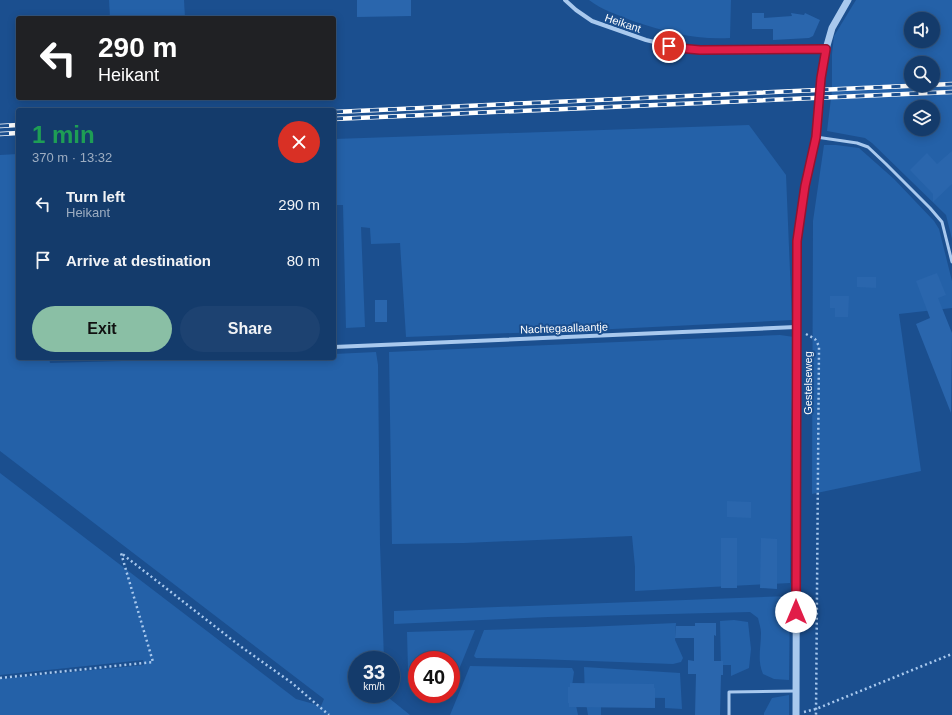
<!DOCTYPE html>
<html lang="en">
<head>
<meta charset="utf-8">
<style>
	:root { --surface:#143b6b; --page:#1d4271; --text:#f1f3f6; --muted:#9dadc1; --line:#33557e; --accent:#8abfa5 }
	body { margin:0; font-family:Helvetica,sans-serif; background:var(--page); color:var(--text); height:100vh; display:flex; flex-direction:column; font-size:15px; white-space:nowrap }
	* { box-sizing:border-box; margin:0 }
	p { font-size:13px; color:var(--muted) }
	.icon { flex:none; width:22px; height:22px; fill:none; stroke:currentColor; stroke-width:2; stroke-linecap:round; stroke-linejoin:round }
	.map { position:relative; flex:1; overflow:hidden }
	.sheet { position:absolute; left:16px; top:108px; width:320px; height:252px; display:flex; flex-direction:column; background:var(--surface); border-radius:4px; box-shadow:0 2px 10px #0003,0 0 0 1px var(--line) }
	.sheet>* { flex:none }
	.guide { position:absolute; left:16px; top:16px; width:320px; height:84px; border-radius:4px; box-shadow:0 2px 10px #0003,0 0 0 1px var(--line); background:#202124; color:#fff; overflow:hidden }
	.tools { position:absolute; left:904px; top:12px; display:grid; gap:8px }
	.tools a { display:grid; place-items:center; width:36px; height:36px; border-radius:50%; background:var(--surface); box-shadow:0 2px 10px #0003,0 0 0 1px var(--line); font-size:20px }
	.speed { position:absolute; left:348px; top:651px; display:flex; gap:8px; font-size:20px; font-weight:700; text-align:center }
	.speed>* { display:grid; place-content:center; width:52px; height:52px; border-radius:50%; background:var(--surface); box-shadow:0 2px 10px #0003,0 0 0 1px var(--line); line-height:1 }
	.speed small { font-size:10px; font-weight:400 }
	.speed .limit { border:6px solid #d22; background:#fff; color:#111 }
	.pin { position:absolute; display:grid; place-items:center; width:34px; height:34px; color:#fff; margin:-17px; border:2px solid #fff; border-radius:50%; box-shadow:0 1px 4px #0007 }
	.me { position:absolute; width:44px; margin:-22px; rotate:0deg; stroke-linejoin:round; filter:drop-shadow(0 0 3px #0008) }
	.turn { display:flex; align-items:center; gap:14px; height:84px; padding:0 16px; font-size:18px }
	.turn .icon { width:52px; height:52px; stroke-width:2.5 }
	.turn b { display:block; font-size:28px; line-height:34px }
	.round { display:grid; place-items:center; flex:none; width:42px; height:42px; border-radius:21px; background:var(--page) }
	.headline { display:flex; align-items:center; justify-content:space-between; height:68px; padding:0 16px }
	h1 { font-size:24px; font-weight:700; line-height:30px; color:#1e9e55 }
	.button { display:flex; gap:8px; margin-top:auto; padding:8px 16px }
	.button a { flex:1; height:46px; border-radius:24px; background:var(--accent); color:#111; font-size:16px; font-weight:700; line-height:46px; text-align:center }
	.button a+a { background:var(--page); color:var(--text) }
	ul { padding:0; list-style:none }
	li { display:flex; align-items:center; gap:12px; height:56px; padding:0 16px }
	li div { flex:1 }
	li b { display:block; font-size:15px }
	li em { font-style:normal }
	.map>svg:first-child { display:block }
</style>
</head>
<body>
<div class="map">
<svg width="952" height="715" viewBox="0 0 952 715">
	<rect width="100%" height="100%" fill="#1b4f8f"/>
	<g fill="#2461a8" fill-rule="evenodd">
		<path d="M109,0h75l1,18h-75z"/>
		<path d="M589,0h142l-1,38c-34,2 -65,-6 -97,-17 -15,-6 -31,-11 -44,-21z"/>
		<path d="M856,0h96v239l-6,-24 -74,-72 -7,-5 -38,-7 5,-41v-36l2,-18zM911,19h22v22h-22zM911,63h22v22h-22zM911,107h22v22h-22z"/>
		<path d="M749,125l37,50 6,145 -199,10 -187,7 -6,-94 -29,1 -1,-16 -9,-1 4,100 -19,1 -3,-123h-9v-66z"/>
		<path d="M824,145h12l23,3 35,31 40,42 5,8 13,52v27l-53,6 22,157 -109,23 1,-273z"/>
		<path d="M18,154v204h31l1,5 181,-5h103v-4l42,-2 2,13 2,179 4,116h-27v34h27l26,21h-410v-36l144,-14 -1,-5 -143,15v-202l296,226 25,7 3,-7 -324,-248v-296z"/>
		<path d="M780,335l14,2 -3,92 -1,154 -155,8v-24l-3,-31 -168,7 -72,1 -3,-192z"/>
		<path d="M790,596l-1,84 -15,-1 -11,-5c-6,-14 -2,-26 -2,-41 0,-5 -2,-10 -3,-15l-8,-6 -202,5 -154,7v-13z"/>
		<path d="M734,620l14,2 3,27 -2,19 -18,8v-11h-10l-1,-44z"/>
		<path d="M676,623l-1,17 8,18 -2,4 -8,2 -136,-5 -61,-1 -2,-2 10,-26 101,-3z"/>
		<path d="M475,630l-24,59v-29h-34v16l-9,-6 -1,-38z"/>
		<path d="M470,666l102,2 2,4 -2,14 6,29h-128z"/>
		<path d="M584,667l96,6 2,36 -17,-1v-10l-64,-1v18h-13l-3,-18z"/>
		<path d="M789,695v20h-25v-2l8,-15z"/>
	</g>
	<g fill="#2a66ad">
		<path d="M357,0h54v16l-54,1z"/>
		<path d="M752,13h12v5l28,-2 -1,-3 13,2 1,-2 15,7 -7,16 -4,2 -36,2v-11h-21z"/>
		<path d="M952,151v33l-19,18v-8l-23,-24 17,-17 10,11z"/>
		<path d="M937,273l9,22 -8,3 14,35 -1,80 -35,-89 14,-6 -14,-37z"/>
		<path d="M857,277h19v11l-19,-1z"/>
		<path d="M830,296h19l-1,21h-13v-9h-5z"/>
		<rect x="375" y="300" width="12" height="22"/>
		<path d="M727,501l24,1v16l-24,-1z"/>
		<rect x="721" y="538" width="16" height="50"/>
		<path d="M761,538l16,1v50l-17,-1z"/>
		<path d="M695,623h21v13l-2,-1v26h9v14h-2l-1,40h-25l1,-41h-8v-14l6,1v-23h-19l1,-12h19z"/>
		<path d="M570,683l84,1v4h1v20l-86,-1v-4h-1v-16h2z"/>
	</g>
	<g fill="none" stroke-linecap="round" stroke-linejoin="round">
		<g stroke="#a9c9ee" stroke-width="2.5" stroke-dasharray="2 3" stroke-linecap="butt">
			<path d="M806,334l9,5 4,7 -3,369"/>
			<path d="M0,678l153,-16 -32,-109 119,93 52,37 37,32"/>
			<path d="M804,712l12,-3 136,-55"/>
		</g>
		<g stroke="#a9c9ee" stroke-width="3">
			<path d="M816,137l41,6 11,4 18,17 44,44 12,14 10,40"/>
			<path d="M729,715v-23l67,-1"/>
		</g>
		<g stroke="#a9c9ee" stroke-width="4">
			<path d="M565,0l11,10 16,11 54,19 33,8 21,2 126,-1"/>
			<path d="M334,347l462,-20"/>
		</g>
		<path stroke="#a9c9ee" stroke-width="7" d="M796,715l1,-474 8,-55 11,-49 5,-59 5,-29 6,-21 16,-28"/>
		<defs>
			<g id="rail">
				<path d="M334,112l618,-28"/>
				<path d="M334,119l618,-27"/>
				<path d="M0,126l18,-1"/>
				<path d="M0,134l18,-1"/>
			</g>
		</defs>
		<use href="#rail" stroke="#fff" stroke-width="4.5"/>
		<use href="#rail" stroke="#1b4f8f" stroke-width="3" stroke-dasharray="9" stroke-linecap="butt"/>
	</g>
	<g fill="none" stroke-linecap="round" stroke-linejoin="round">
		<defs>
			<path id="route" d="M669,46l9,2 22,2 126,-1 -5,29 -5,59 -11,49 -8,55 -1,371"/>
		</defs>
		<use href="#route" stroke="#92132f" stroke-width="10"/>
		<use href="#route" stroke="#e11d48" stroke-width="7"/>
	</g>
	<g text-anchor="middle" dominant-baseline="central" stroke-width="4" stroke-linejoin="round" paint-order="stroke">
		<g font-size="11" fill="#fff" stroke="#1b4f8f">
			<text transform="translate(623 23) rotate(19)">Heikant</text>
			<text transform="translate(564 328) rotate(-2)">Nachtegaallaantje</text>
			<text transform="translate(808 383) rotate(-90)">Gestelseweg</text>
		</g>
	</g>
</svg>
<div class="tools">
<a><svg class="icon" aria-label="sound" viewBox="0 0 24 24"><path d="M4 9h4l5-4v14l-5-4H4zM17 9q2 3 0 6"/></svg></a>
<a><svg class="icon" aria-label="search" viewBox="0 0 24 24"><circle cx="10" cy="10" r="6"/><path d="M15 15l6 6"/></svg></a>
<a><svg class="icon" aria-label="layers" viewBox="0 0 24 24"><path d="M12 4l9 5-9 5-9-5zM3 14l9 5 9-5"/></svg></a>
</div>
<div class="speed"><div>33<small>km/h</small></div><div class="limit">40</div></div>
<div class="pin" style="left:669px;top:46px;background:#d93025"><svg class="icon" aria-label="arrive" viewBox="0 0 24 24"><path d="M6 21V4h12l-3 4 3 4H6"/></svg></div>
<svg class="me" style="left:796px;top:612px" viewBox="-20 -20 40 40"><circle r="19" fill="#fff"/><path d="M0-13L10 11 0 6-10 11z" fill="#e11d48"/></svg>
<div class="guide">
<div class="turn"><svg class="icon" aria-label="left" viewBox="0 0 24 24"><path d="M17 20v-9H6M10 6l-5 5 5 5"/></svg><div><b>290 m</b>Heikant</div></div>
</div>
<section class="sheet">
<div class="headline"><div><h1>1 min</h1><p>370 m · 13:32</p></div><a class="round" style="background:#d93025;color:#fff"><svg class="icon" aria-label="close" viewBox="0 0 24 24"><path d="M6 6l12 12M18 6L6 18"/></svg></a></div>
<ul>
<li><svg class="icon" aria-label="left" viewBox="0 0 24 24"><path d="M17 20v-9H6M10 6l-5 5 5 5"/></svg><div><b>Turn left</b><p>Heikant</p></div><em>290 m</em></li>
<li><svg class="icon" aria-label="arrive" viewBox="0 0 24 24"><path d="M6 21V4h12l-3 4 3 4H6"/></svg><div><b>Arrive at destination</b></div><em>80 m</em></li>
</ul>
<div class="button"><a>Exit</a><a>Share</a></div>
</section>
</div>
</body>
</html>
